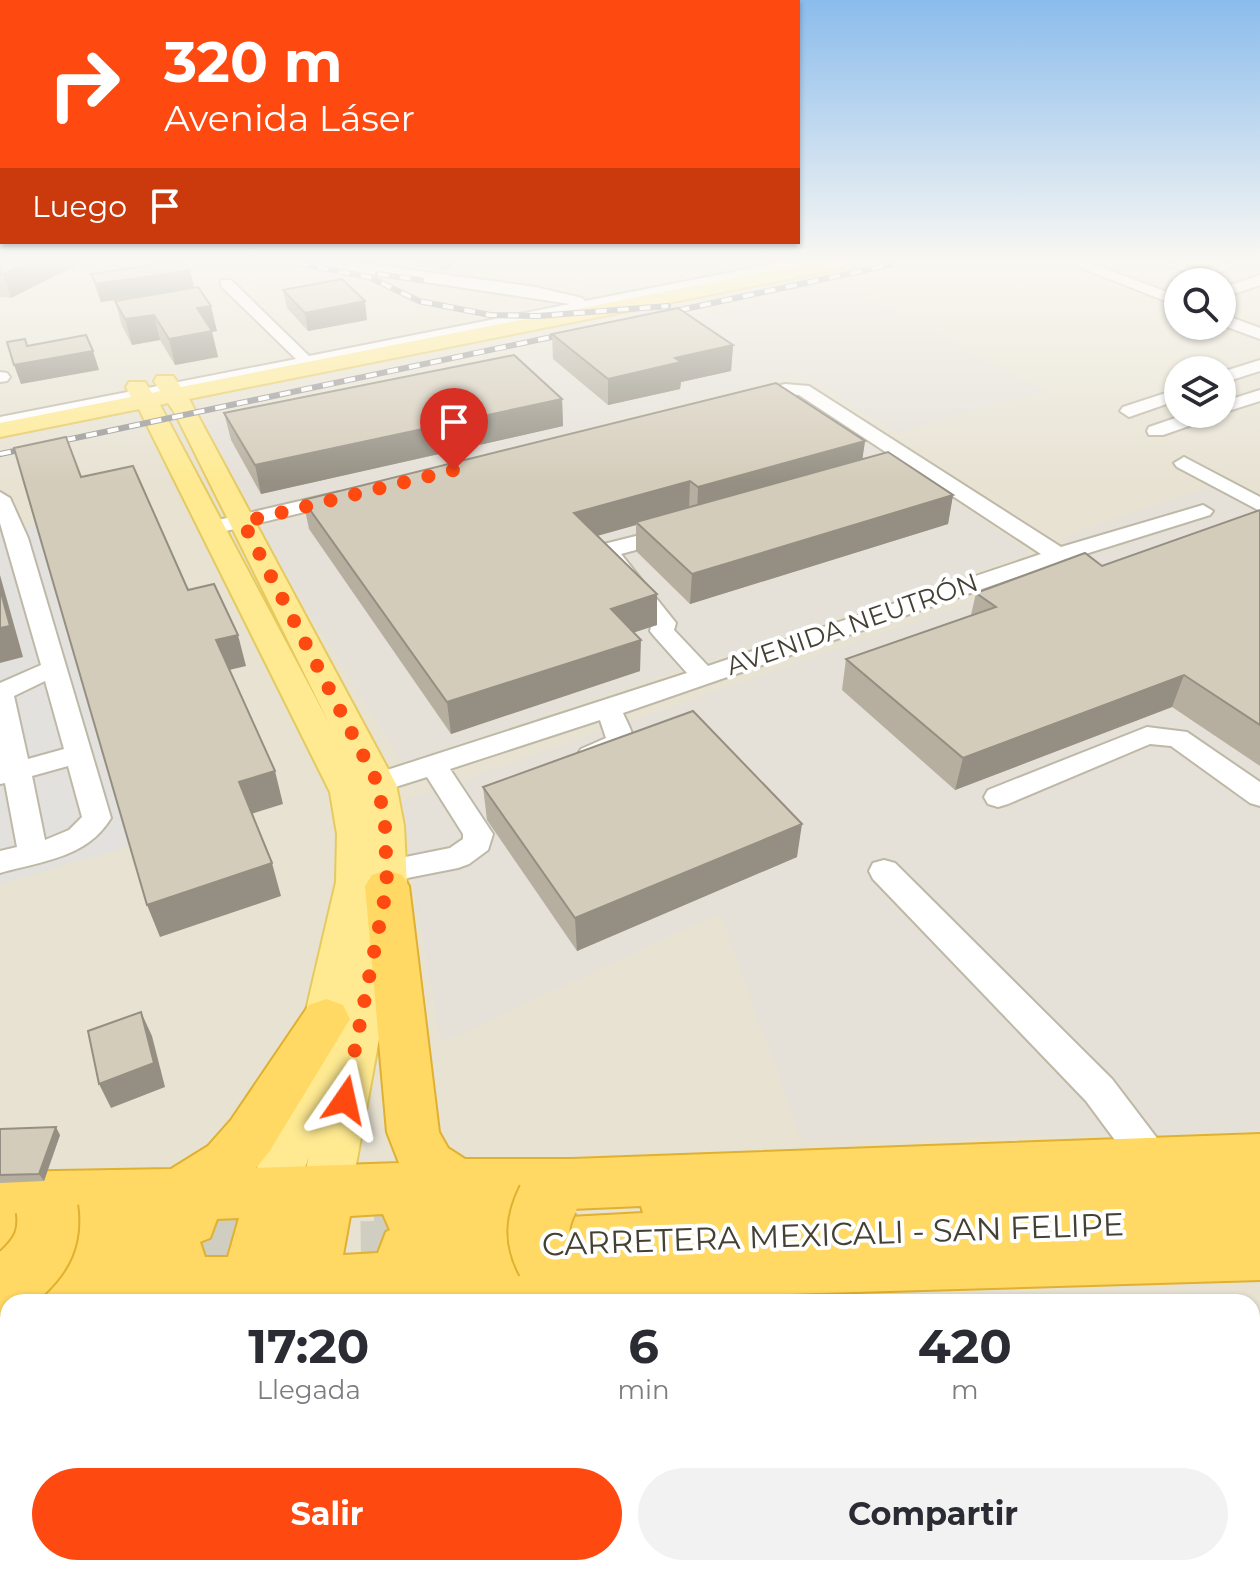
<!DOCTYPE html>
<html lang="es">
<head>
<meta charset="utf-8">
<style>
	:root { --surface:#fff; --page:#f2f2f3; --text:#2b2b33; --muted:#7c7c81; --accent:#fe4910 }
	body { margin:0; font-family:Montserrat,sans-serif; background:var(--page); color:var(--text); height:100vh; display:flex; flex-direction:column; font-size:30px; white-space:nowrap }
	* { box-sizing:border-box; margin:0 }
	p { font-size:26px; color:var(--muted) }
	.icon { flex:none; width:44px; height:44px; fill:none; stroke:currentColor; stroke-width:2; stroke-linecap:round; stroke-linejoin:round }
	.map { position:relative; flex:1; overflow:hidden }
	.details { position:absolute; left:0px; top:1294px; width:1260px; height:282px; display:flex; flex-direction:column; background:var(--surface); border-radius:24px 24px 0 0; box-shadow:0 2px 6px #0004 }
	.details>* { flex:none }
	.hud { position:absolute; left:0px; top:0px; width:800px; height:244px; box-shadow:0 2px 6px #0004; background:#fe4910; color:#fff; overflow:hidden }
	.fabs { position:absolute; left:1164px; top:268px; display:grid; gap:16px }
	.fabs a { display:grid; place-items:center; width:72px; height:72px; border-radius:50%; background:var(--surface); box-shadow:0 2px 6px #0004; font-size:40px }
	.pin { position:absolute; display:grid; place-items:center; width:68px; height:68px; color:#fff; margin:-82px -34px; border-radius:50% 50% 50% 0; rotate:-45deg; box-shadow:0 0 8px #0007 }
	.pin .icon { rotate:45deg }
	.me { position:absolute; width:88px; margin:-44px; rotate:11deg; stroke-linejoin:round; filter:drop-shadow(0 0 6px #0008) }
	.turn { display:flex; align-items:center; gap:28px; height:168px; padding:0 32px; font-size:36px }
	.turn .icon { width:104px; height:104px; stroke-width:2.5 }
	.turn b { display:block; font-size:56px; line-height:68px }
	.then { display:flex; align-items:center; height:76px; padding:0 32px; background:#0003; gap:16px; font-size:30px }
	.eta { display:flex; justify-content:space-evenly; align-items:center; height:136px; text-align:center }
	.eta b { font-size:48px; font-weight:700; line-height:56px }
	.action { display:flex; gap:16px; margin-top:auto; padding:16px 32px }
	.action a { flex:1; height:92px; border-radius:48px; background:var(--accent); color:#fff; font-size:32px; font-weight:700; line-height:92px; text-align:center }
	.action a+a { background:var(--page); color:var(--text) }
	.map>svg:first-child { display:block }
</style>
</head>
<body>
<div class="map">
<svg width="1260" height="1575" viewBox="0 0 1260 1575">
	<rect width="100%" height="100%" fill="#f3f0e4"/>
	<path fill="#e7e2d2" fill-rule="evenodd" d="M0,263h1260v1312h-1260zM1178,282h44v44h-44zM1178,370h44v44h-44zM8,1302h1244v266h-1244z"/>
	<g fill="#e5e1d9">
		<path d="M385,263h210l-26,28 -190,-24z"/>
		<path d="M844,284l202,107 -150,42 -94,-60 -554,139 -47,-87z"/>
		<path d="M795,395l237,158 -630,210 -144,-235z"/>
		<path d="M1212,486l48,26v619l-458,10 -82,-228 -279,130 -42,-241 693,-242 -33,-22z"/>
	</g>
	<path fill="#e3e1dd" d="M38,524l95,321 -133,39v-221l23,-7 -23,-81v-42z"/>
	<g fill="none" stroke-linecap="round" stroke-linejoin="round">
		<g stroke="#d0cdc1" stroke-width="61" stroke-dasharray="61 31" stroke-linecap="butt">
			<path d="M190,1220l221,-6"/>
			<path d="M177,1255l229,-4"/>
		</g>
		<defs>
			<g id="minor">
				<path d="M320,263h39l176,24 47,11 3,3 193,-38h29l-7,4 -800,162v-12l296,-58 -75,-73v-6h10l78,76 261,-52 -243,-37z"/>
				<path d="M1069,263h21l88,33v10z"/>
				<path d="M1160,263c13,0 39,7 47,5 13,-2 21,-5 34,-5l-35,15z"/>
				<path d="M1260,275v10l-38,13v-10z"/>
				<path d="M1222,314l38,14v11l-38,-14z"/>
				<path d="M1260,360v11l-38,12v-11z"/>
				<path d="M0,372l7,1 3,4 -3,4 -7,1z"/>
				<path d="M785,384l24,2 252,161 142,-42 10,6 -3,4 -144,45 -443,153c3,8 12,21 9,30 -4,14 -38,22 -51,18l-4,-6 4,-6 25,-11 -6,-18 -150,49 43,65 -5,16 -19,14 -11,4 -71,14 -11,-3 -4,-8 4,-8 74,-15 13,-9v-5l-36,-57 -70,22 -10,-2 -4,-7 4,-7 340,-110 -33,-37 -4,-5 2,-8 -53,-69 5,-10 60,-15 8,1 3,5 -3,5 -51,14 51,64 4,5 -2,7 34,36 333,-112 -242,-159 -14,-1 -36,9 -9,-5 3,-4z"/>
				<path d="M1178,389v11l-49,17 -9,-6 3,-4z"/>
				<path d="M1260,390v11l-38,12v-11z"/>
				<path d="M1187,414h27l-2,4 -49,17h-14l-2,-4 2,-4z"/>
				<path d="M1184,457l76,40v14l-83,-44 -3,-4z"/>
				<path d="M0,492l10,6 18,40 83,280c-24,40 -69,43 -111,55v-22l17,-4 -12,-64 -5,1v-101l41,-18 -41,-142zM45,681l19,68 -36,10 -14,-63zM68,766l14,51 -13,13 -24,10 -13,-64z"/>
				<path d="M339,492l7,2 3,4 -3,4 -133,32 -11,-6 3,-5z"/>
				<path d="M1147,727l40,5 73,50v24l-10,-3 -79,-57 -21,-2 -142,60 -10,3 -10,-3 -4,-7 4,-7z"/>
				<path d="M884,860l11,3 217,216 54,71 6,12 -6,12 -13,5 -13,-5 -54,-73 -213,-222 -4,-8 4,-8z"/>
				<path d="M353,1568h48l3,7h-48z"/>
			</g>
			<path id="major" d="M809,263h38l-9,6 -649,130 207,385 8,42 3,60 -56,306 -8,16 -17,7 -17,-7 -8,-16 8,-36 -18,53 -17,7 -17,-7 -8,-16 55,-174 32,-137 1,-48 -7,-42 -191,-383 -139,28v-14l131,-26 -5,-10 3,-5h16l7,11 8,-2 -6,-10 3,-5h16l8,11zM168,403l8,12 154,310 -170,-320z"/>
			<g id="highway">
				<path d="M387,870l15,5 7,11 30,246 9,16 17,11h107l688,-25v146l-746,22h-506v13h-8v-143l171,-3 37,-23 23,-26 78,-115 17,-6 17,6 7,14 -81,133 -13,16 143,-5 -12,-31 -22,-246 7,-11zM641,1206l2,7 -74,4 2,-8zM383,1214l7,16 -4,2 -8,21 -35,2 7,-39zM239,1218l-11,39h-23l-5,-15 10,-4 7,-19z"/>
				<path d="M140,1568h68l-2,7h-68z"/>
				<path d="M219,1568h68l-2,7h-68z"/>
			</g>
		</defs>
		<use href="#minor" stroke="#beb8a7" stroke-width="4"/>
		<use href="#major" stroke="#e6ca5f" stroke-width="4"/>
		<use href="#highway" stroke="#e0b031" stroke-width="4"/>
		<use href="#minor" fill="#fff" fill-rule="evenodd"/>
		<use href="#major" fill="#ffea91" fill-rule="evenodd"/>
		<use href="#highway" fill="#ffd963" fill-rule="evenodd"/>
		<defs>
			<g id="rail">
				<path d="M296,263l73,14 50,24 71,14 48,1 130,-10"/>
				<path d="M378,274l43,6"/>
				<path d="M657,315l241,-52"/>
				<path d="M0,454l575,-122"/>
			</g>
		</defs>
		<use href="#rail" stroke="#959595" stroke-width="6"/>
		<use href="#rail" stroke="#fff" stroke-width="4" stroke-dasharray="11" stroke-linecap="butt"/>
		<defs>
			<g id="highway-bridge">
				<path d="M547,1261c-12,-22 -10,-40 1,-62"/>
				<path d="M21,1274c21,-19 30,-37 26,-65"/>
			</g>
		</defs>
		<use href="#highway-bridge" stroke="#e0b031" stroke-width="65" stroke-linecap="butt"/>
		<use href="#highway-bridge" stroke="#ffd963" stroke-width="61"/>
	</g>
	<g fill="#b6afa0">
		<path d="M0,263l11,35 -11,-1z"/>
		<path d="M414,263h42l-9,7 -33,-4z"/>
		<path d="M190,270l4,18 -93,14 -4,-10 -6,-18z"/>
		<path d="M283,290l84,30 -59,11 -21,-23z"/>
		<path d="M115,301l102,30 -5,1 6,25 -43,8 -15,-25 -28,5 -10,-19z"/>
		<path d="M552,334l181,11 -2,26 -50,11 -1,7 -72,16 -55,-46z"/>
		<path d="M562,399l1,27 -302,68 -30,-54 -7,-27z"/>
		<path d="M865,441l-3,18 91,36 -5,29 -258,80 -54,-53v-26l-39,11 60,58v31l-23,7 6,39 -189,63 -142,-205 -6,-29z"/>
		<path d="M1260,510v256l-88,-59 -217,83 -113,-100 4,-31 125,-44 5,-22 126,-27z"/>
		<path d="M483,787l314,70 -220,94 -90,-131z"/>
		<path d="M0,1129l60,6 -16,46 -44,2z"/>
	</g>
	<g fill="#948f82">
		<path d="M27,263h54l-70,35 -8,-24z"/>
		<path d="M446,263h10l-9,7z"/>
		<path d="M190,270l4,18 -93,14 -5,-18z"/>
		<path d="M365,301l2,19 -59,11 -3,-18z"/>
		<path d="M211,306l6,25 -5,1 6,25 -43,8 -6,-26 28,-31z"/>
		<path d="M154,315l6,25 -28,5 -7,-26z"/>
		<path d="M733,345l-2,26 -50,11 -1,7 -72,16v-26l67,-21z"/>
		<path d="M93,351l6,19 -78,14 -7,-19z"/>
		<path d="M562,399l1,27 -302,68 -6,-29z"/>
		<path d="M865,441l-4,28 -164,47 1,-29z"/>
		<path d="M690,481l-1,29 -53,12v3l-61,17 -1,-29z"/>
		<path d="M953,495l-5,29 -258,80 2,-30z"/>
		<path d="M0,575l23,82 -23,6z"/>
		<path d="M657,594v31l-46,15v-31z"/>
		<path d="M238,635l8,31 -21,5 -9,-31z"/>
		<path d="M641,640l-1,31 -189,63 -4,-32z"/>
		<path d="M1184,675l-12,32 -217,83 8,-32z"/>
		<path d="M275,771l8,33 -35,11 -9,-33z"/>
		<path d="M802,824l-5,33 -220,94 -2,-33z"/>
		<path d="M272,863l9,33 -121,41 -13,-32z"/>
		<path d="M141,1012l11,24 13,51 -54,21 -12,-24z"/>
		<path d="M56,1127l4,8 -16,46 -5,-7z"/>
		<path d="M8,1404v39l-8,9v-40z"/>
	</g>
	<g fill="#d4ccba" stroke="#948f82" stroke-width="2">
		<path d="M0,263h27l-24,11h-3z"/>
		<path d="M163,263h22l5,7 -94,14 -5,-10z"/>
		<path d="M342,279l23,22 -60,12 -22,-23z"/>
		<path d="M198,287l13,19 -14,2 15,23 -43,8 -15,-24 -29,4 -10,-18z"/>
		<path d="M678,308l55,37 -58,13 6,4 -73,17 -56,-45z"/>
		<path d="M86,335l7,16 -79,14 -7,-23 18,-3 2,7z"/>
		<path d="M514,355l48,44 -307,66 -31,-52z"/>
		<path d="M776,383l89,58 -167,46 -8,-6 -116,32 83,81 -46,15 30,31 -194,62 -144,-202z"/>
		<path d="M66,437l15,40 52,-11 55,124 26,-6 24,51 -22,5 59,131 -36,11 33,81 -125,42 -133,-457z"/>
		<path d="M888,452l65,43 -261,79 -56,-52z"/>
		<path d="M1260,510v215l-76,-50 -221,83 -117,-99 150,-52 -20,-14 109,-40 17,13z"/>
		<path d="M0,589l10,37 -10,2z"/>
		<path d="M693,711l109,113 -227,94 -92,-131z"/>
		<path d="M141,1012l13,51 -55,21 -11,-53z"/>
		<path d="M56,1127l-17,47 -39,1v-46z"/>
		<path d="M0,1346l8,6v52l-8,8z"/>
	</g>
	<linearGradient id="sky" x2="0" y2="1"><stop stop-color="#8bbcec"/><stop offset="0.54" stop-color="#faf8f3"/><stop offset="1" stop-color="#faf8f3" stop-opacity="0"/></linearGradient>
	<rect width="1260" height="484" fill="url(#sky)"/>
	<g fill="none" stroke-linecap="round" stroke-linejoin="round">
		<path stroke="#fe4910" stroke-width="14" stroke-dasharray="0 25.2" d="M345,1100l42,-214 -2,-60 -7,-42 -135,-262 211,-52"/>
	</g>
	<g text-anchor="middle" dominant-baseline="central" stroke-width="8" stroke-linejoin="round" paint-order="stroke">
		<g font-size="26" fill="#454034" stroke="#fff">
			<text transform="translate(852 624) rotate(-19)">AVENIDA NEUTRÓN</text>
		</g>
		<g font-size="32" fill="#454034" stroke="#fff">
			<text transform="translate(833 1234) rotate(-2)">CARRETERA MEXICALI - SAN FELIPE</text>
		</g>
	</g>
</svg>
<div class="fabs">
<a><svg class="icon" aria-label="search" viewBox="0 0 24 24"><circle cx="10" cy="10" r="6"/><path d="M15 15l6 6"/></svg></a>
<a><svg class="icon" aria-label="layers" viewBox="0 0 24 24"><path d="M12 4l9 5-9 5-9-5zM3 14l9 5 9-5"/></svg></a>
</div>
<div class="pin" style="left:454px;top:470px;background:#d93025"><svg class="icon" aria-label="arrive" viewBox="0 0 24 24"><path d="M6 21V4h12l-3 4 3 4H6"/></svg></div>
<svg class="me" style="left:345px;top:1100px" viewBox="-20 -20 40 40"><path d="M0-17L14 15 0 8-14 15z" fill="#fe4910" stroke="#fff" stroke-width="4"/></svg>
<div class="hud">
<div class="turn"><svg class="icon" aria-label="right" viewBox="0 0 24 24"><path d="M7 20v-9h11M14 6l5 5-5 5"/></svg><div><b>320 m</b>Avenida Láser</div></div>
<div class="then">Luego<svg class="icon" aria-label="arrive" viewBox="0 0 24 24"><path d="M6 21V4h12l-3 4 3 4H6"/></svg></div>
</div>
<section class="details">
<div class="eta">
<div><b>17:20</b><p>Llegada</p></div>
<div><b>6</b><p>min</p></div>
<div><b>420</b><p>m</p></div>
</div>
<div class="action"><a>Salir</a><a>Compartir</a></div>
</section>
</div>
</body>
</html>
